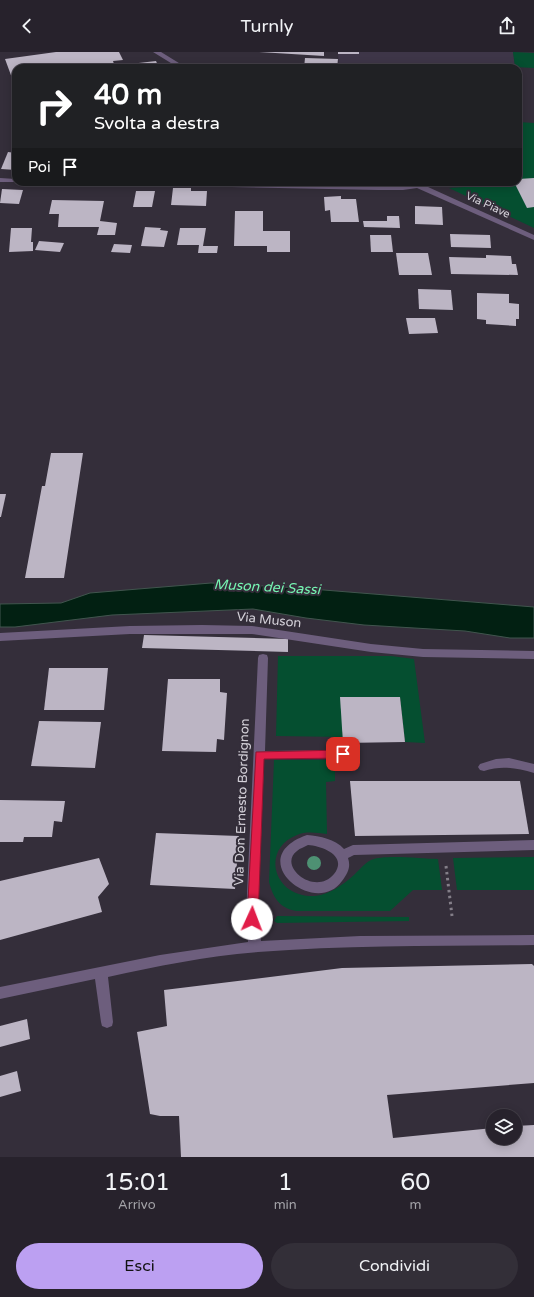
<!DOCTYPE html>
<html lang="it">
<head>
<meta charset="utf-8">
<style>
	:root { --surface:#27222c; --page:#332f38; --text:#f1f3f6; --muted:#a4a4a9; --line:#433f48; --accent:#bca0f2 }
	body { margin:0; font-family:"Varela Round",sans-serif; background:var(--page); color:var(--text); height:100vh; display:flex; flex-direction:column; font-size:15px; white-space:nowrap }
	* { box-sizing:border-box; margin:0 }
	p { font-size:13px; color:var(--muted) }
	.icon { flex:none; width:22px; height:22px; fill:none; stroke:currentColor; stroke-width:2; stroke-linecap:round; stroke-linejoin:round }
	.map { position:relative; height:1105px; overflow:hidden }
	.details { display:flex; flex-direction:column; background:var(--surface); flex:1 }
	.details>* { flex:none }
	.banner { position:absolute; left:12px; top:12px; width:510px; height:122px; border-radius:12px; box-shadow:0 2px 10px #0003,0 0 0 1px var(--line); background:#202124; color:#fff; overflow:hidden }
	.tools { position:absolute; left:486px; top:1057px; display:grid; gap:8px }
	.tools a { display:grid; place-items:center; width:36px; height:36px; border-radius:50%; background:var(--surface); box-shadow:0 2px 10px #0003,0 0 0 1px var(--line); font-size:20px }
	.pin { position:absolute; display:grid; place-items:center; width:34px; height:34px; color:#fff; margin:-17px; border-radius:8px; box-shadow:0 2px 6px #0006 }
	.me { position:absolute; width:44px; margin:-22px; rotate:2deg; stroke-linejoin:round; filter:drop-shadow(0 0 3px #0008) }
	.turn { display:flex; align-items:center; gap:14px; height:84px; padding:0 16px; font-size:18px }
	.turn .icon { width:52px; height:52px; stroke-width:2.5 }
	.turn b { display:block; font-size:28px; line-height:34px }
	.then { display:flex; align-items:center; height:38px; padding:0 16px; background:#0003; gap:8px; font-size:15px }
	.eta { display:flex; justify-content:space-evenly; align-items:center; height:68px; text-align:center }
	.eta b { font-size:24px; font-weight:600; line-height:28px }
	.cta { display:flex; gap:8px; margin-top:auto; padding:8px 16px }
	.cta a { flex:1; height:46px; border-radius:24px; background:var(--accent); color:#111; font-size:16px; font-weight:600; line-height:46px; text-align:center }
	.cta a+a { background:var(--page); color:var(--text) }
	header { display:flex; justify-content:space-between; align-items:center; height:52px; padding:0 16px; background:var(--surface); font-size:18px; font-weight:600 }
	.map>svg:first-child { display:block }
</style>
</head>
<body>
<header><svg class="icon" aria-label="back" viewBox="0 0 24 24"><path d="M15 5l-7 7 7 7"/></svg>Turnly<svg class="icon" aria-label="share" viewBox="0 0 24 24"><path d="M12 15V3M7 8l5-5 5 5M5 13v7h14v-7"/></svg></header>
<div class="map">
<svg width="534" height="1105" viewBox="0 0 534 1105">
	<rect width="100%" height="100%" fill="#342e3a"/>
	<path fill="#3e3648" d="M359,0h175h-21l2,15 -176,-1 -1,-12h21z"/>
	<g fill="#054f30">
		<path d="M513,0l21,1v15l-19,-1z"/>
		<path d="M518,70l16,1v105l-85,-40 31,-2 -1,-4h39z"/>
		<path d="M278,604h113l23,3 11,84 -20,-1 -5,-45h-59l2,40 -67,-1z"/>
		<path d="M274,708h61v21l-9,1 1,52c-10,-1 -21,-3 -30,1 -36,14 -24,60 13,61 17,1 33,-11 45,-22 5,-5 10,-11 16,-14 14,-6 51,-1 67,-1l4,31h-29l-23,21h-94c-17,-3 -23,-14 -27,-29z"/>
		<path d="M534,805v33h-77l-4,-32z"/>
		<path d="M277,864l132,1v4l-132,2 -3,-2z"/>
	</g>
	<path fill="#022012" stroke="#41554e" d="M211,531l88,5 235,19v31h-24l-45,-7 -101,-6 -58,-7 -53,-9 -141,6 -97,12h-15v-23l61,-1 29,-10z"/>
	<g fill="#bcb5c4">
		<path d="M56,0h63l4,8 -10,1 1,3 -18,3v1h-80v9l-4,1 -7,-19z"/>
		<path d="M259,0h65v4z"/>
		<rect x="338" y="0" width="21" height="2"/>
		<path d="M305,6l33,1 -1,9h-33z"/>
		<path d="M156,9l3,7h-27l-2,-4z"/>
		<path d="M8,100l8,1v17l-15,-1z"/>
		<path d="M534,126v29l-7,1 -13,-26h4v-3z"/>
		<path d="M453,130h26l1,4 -26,1z"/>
		<path d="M173,136h18v3h16l-1,15 -35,-1z"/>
		<path d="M2,137l21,1 -4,14 -19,-1z"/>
		<path d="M136,139h19l-3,16h-19z"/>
		<path d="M341,144v3h15l3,23h-28l-1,-12 -5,1 -1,-14z"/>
		<path d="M52,148l52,1 -4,20 17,2 -2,12h-18l2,-8h-41l1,-13h-10z"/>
		<path d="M415,154l27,1 1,18 -28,-1z"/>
		<path d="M235,159h28v20h27v21h-23v-6h-33z"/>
		<path d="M387,164h12l1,12 -36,-1 -1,-6h24z"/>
		<path d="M145,175l16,1 -1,2 8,1 -4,16 -23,-1z"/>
		<path d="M11,176h21l-1,14h2v9l-24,1z"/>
		<path d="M180,176h26l-3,18h15l-1,7h-19l1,-8h-22z"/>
		<path d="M450,182l40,1 1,13 -40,-1z"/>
		<path d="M370,183h21l2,17h-22z"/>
		<path d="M39,189l25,2 -4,9 -25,-2z"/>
		<path d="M114,192l18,1 -2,8 -19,-1z"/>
		<path d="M396,201h32l4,22h-33z"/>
		<path d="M486,203l25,1 1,8h4l2,11 -67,-1 -2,-17 37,1z"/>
		<path d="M418,237l33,1 2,20 -34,-1z"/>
		<path d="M477,241l32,1v9l10,1v15h-3v7l-30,-2v-4l-9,-1z"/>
		<path d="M406,266h29l3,15 -29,1z"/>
		<path d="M51,401h32l-19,125h-39l17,-92h3z"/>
		<path d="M0,442h6l-5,23h-1z"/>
		<path d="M144,583l144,4v13l-146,-4z"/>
		<path d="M49,616h59l-4,42h-60z"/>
		<path d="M168,627h52v13l7,1 -3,47 -7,-1 -1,13 -54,-1z"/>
		<path d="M340,645h60l5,45 -62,1z"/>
		<path d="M39,669l62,1 -6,46 -64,-2z"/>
		<path d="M350,729h170l9,53 -174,2z"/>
		<path d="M0,748l65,1 -3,21 -8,-1 -2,16h-28l-1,5h-23z"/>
		<path d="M156,781l83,3 -4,53 -85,-4z"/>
		<path d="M99,806l10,26 -11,13 4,15 -102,28v-59z"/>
		<path d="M532,912l2,2v117l-147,12 6,43 100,-10v10h22v-12l19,-1v32h-353l-2,-41h-19l-10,-2 -13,-82 30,-6 -3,-36 178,-22z"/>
		<path d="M27,967l3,20 -30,8v-21z"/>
		<path d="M17,1019l4,20 -21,6v-21z"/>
	</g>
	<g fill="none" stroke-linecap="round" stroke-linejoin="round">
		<path stroke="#847f89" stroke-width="3" stroke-dasharray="2.5 3.5" stroke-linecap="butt" d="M446,814l6,50"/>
		<g fill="#6d5e7d" fill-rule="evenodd">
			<path d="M153,0h8l26,16h-8z"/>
			<path d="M0,126l16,1v3h3h-19z"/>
			<path d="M83,130h109l186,4 32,-2v-2h7l117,53v5l-117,-52 -14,2h-25l-291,-6z"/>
			<path d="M202,573l50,1 119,18 52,5 111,2v8l-111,-2 -52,-5 -119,-18h-122l-130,7v-8l130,-7z"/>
			<path d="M263,602l4,1 1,3 -3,93 78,-1 4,1 2,3 -2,3 -4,1 -79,1 -6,156 3,26 99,-5 174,-1v10c-92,1 -185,0 -276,7 -51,4 -101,14 -150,25l5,45 -1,4 -5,2 -5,-2 -1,-4 -6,-43 -95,20v-12l160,-32 88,-13 -2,-27 12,-257 1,-3z"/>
			<path d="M509,706l25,6v9c-18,-5 -32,-8 -50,-2l-4,-1 -2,-3 2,-3 16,-5z"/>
			<path d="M307,783c13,1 28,4 37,14l9,-4 181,-5v10l-180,5 -6,3c3,9 0,15 -6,23 -27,38 -101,-23 -35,-46zM308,793c15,1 40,11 26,29 -19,23 -57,-8 -37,-23 3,-3 8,-4 11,-6z"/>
		</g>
	</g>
	<circle fill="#4e9173" cx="314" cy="811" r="7"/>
	<path fill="#e11d48" stroke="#92132f" d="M343,698l5,4 -5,4 -79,1 -6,160 -2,4h-7l-2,-4 9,-167z"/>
	<g text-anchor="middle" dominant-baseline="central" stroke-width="4" stroke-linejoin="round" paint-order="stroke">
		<g font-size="11" fill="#d4d1d9" stroke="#342e3a">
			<text transform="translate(488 153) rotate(25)">Via Piave</text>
		</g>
		<g font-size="13" fill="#d4d1d9" stroke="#342e3a">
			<text transform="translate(269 568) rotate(6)">Via Muson</text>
			<text transform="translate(242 750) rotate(-88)">Via Don Ernesto Bordignon</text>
		</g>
		<g font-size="14" font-style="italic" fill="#76f4b2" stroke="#342e3a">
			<text transform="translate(267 535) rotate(3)">Muson dei Sassi</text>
		</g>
	</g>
</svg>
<div class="tools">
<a><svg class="icon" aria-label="layers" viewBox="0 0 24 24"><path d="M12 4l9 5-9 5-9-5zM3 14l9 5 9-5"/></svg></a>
</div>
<div class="pin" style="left:343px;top:702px;background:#d93025"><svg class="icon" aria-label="arrive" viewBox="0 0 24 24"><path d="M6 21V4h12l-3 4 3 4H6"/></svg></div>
<svg class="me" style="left:252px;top:867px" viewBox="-20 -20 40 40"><circle r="19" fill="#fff"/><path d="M0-13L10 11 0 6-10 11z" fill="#e11d48"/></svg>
<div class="banner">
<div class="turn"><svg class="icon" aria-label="right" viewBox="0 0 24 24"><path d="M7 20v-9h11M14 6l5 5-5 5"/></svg><div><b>40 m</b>Svolta a destra</div></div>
<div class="then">Poi<svg class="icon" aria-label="arrive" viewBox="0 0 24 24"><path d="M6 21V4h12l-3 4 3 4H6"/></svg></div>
</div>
</div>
<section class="details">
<div class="eta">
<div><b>15:01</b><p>Arrivo</p></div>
<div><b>1</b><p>min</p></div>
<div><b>60</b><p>m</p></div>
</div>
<div class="cta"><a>Esci</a><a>Condividi</a></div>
</section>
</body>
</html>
